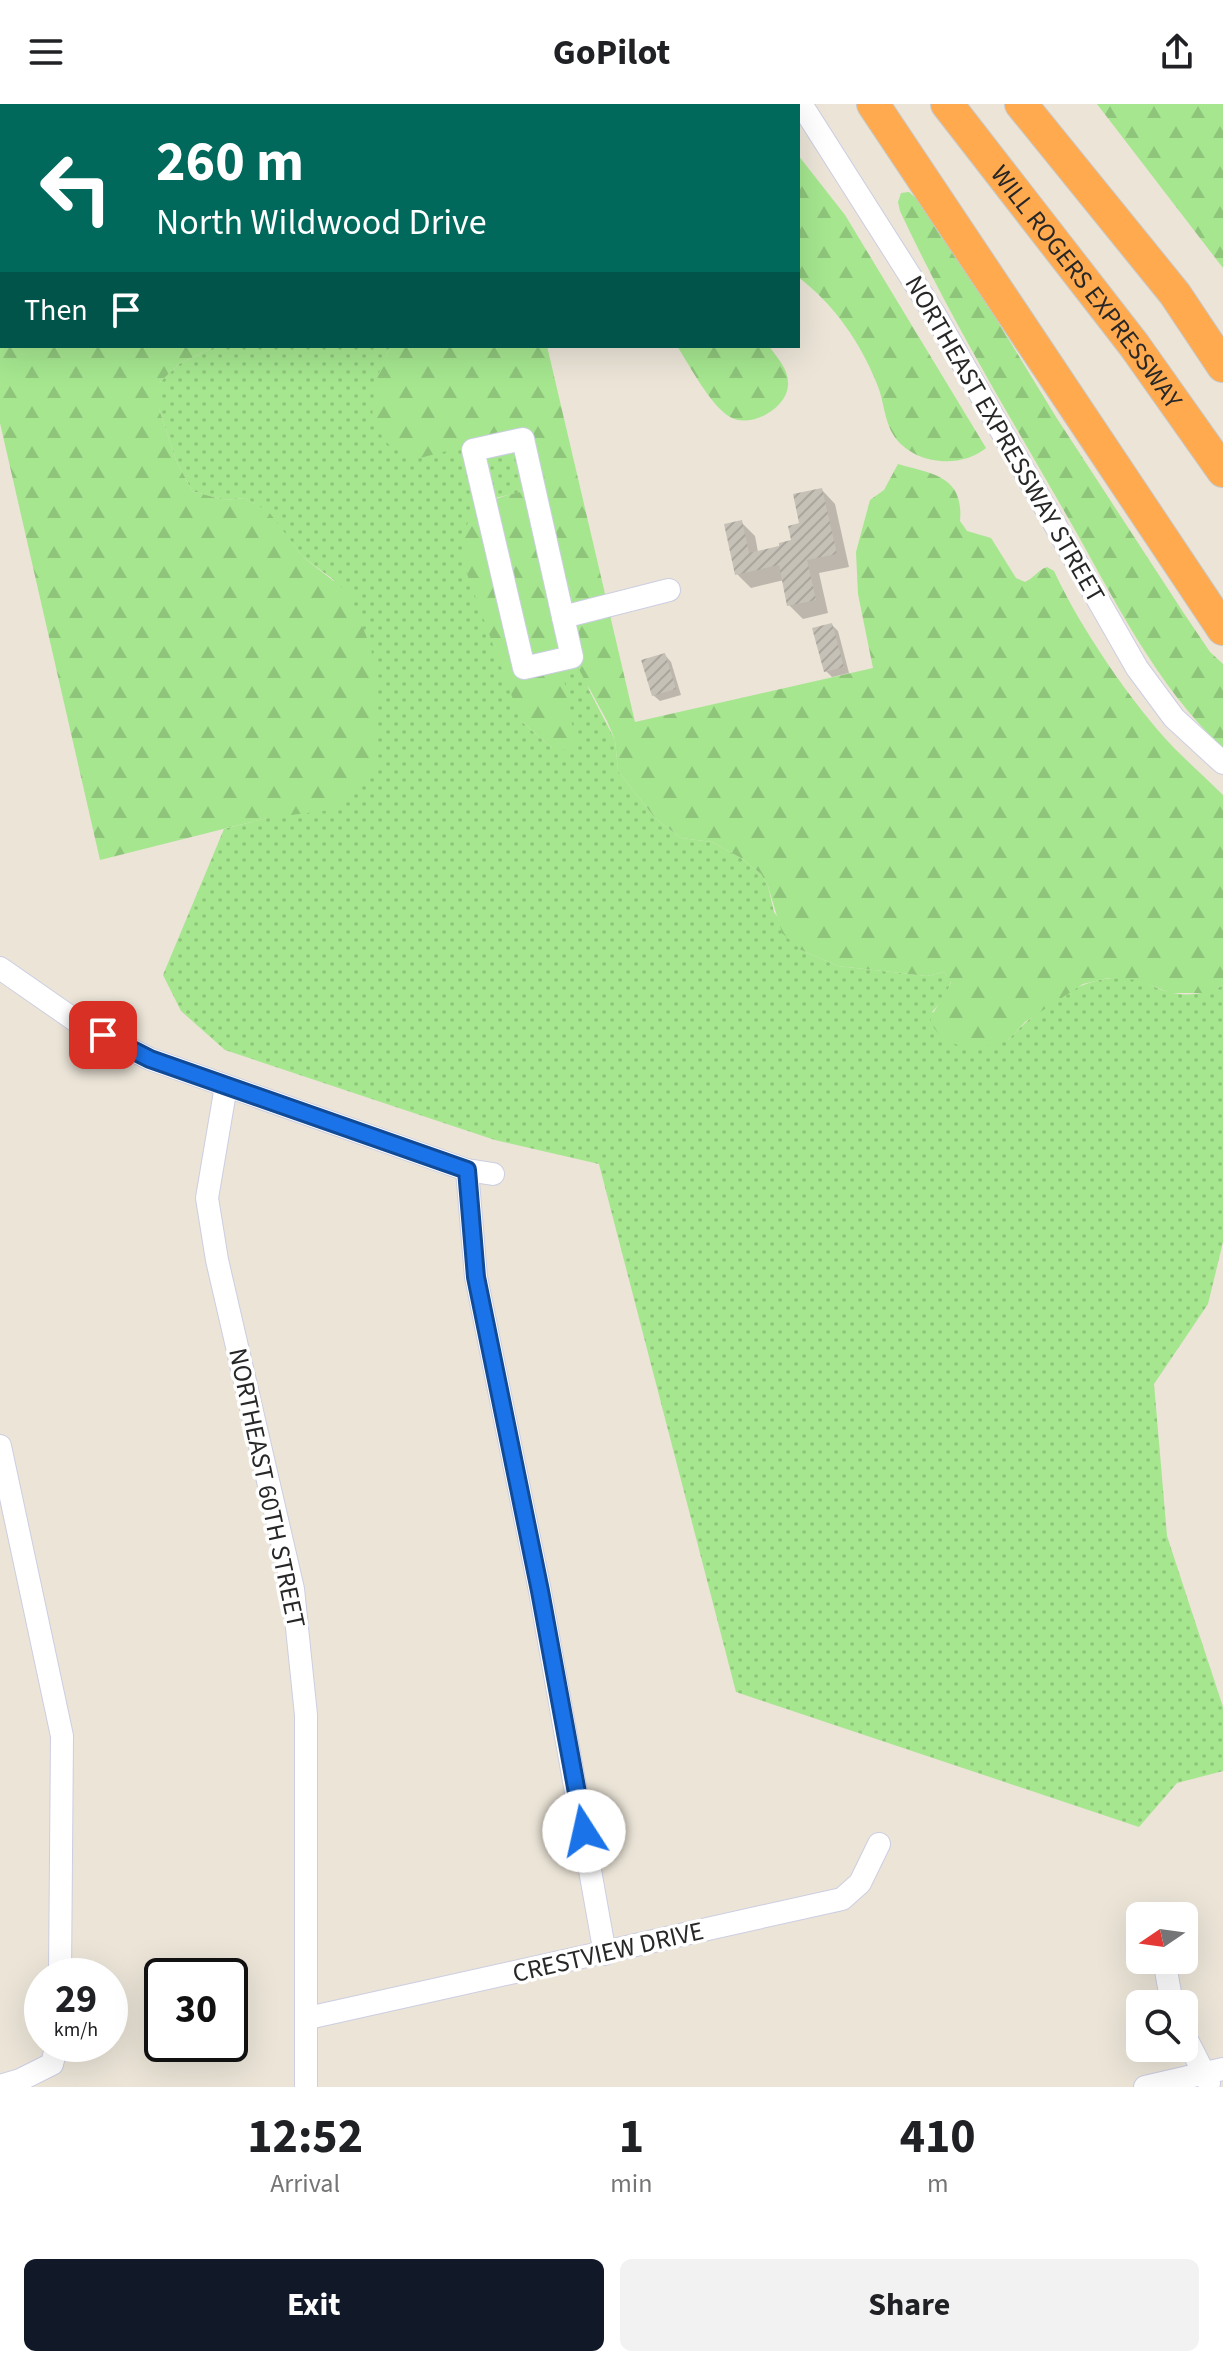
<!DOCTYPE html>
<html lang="en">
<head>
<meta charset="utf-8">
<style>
	:root { --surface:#fff; --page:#f2f2f2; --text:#202124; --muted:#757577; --accent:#111827 }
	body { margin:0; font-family:"Source Sans 3",sans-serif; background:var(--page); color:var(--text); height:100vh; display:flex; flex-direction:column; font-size:30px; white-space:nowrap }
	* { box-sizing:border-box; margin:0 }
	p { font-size:26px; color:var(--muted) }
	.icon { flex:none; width:44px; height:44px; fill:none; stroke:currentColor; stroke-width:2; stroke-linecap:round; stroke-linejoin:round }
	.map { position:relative; height:1983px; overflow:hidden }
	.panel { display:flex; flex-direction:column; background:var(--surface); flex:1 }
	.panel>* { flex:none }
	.banner { position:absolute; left:0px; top:0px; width:800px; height:244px; box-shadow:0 8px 32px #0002; background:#00695c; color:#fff; overflow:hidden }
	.needle { width:52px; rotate:257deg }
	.tools { position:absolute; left:1126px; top:1798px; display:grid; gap:16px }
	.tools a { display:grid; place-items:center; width:72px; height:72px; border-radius:12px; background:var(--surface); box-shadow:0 8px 32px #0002; font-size:40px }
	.speed { position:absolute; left:24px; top:1854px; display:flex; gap:16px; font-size:40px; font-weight:700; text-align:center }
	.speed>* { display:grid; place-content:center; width:104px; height:104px; border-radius:50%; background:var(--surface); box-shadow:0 8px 32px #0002; line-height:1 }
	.speed small { font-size:20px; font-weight:400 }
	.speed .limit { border:4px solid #111; border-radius:12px; background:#fff; color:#111 }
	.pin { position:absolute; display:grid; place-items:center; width:68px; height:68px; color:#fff; margin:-34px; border-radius:16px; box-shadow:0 4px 12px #0006 }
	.me { position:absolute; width:88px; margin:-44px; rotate:350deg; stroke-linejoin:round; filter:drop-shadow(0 0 6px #0008) }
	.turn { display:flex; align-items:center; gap:28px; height:168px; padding:0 24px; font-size:36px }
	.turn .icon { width:104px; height:104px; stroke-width:2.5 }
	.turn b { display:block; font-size:56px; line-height:68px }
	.then { display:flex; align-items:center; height:76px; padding:0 24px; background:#0003; gap:16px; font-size:30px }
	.eta { display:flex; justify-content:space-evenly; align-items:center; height:136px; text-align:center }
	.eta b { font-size:48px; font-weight:700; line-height:56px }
	.primary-button { display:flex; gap:16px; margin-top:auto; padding:16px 24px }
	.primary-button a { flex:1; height:92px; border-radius:12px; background:var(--accent); color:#fff; font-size:32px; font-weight:700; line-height:92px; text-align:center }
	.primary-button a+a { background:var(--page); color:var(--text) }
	header { display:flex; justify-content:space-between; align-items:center; height:104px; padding:0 24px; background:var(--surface); font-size:36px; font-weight:700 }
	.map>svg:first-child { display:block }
</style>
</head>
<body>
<header><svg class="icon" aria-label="menu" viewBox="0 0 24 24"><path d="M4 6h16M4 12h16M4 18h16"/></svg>GoPilot<svg class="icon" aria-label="share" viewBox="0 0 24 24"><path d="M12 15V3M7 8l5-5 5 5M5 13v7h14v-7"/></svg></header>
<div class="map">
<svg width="1223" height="1983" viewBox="0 0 1223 1983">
	<defs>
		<pattern id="grass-dots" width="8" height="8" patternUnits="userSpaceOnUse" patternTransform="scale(2)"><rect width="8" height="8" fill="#a5e68f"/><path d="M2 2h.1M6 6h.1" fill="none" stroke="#8ec57b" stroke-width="1.8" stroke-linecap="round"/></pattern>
		<pattern id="forest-firs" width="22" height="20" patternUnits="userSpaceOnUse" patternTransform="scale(2)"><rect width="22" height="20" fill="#a5e68f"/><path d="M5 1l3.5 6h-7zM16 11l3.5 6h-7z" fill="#8ec57b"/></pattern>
		<pattern id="building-hatch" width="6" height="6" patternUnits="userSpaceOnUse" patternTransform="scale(2)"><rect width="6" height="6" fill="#c6c1b7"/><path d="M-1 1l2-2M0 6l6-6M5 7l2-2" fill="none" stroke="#aaa69d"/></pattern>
	</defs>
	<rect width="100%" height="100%" fill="#ebe4d7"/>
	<path fill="url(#grass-dots)" d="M216,242h174c-10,25 -18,47 -17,74l148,11 4,60 -38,9 34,221 31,27 2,-126 -10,-38 3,-11 15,2 9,14 1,28 17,73 26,50 3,31 37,47 26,20 31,4 29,16 20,16 7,12 6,26 27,38 37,16 89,10 17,-4 7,9 -5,15 -14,16 76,28c32,-34 81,-72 131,-60 10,3 19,10 30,12 17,5 39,2 54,-7v257l-15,62 -54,80 13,152 56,171v64l-46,12 -38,44 -403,-135 -137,-528 -104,-24 -270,-90 -44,-39 -18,-36 61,-146 43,-11 67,-238 -31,-23 -35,-45 -23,-14 -21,2 -32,-9 -16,-31 -17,-51v-26l20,-19z"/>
	<g fill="url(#forest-firs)">
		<path d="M0,0l756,2h-754v240h214l-37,18 -20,19v26l17,51 16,31 32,9 21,-2 24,14 34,45 46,36 22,55 5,34 1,72 -5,18 -13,18 -28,20 -64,8 -167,42 -100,-437z"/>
		<path d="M1097,0h126v164z"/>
		<path d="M798,51l47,60 141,233c-25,21 -72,17 -92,-12 -10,-15 -10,-36 -17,-52 -16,-41 -44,-81 -79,-107z"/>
		<path d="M909,88l9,8 74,112 64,105 127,195 27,40 13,12v84c-68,-63 -110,-152 -156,-232 -58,-101 -118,-200 -167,-305l-2,-9 3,-9z"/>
		<path d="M390,242h157l88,376 238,-54 -15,-74 -2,-42 14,-52 14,-10 14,-26c35,10 66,12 62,57l7,10 24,7 25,40 9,4c9,-4 13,-12 22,-15l7,4c25,55 78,133 120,177 16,16 33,31 49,47v190l-14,8h-39l-32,-13 -30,-2 -25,6 -58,38 -17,18 -27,8 -23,-3 -15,-6 -13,-16c3,-16 16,-25 21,-41l-7,-10 -17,4 -89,-10 -37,-16 -19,-17 -14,-47 -7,-12 -20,-16 -29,-16 -31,-4 -26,-20 -37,-47 -3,-31 -8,-19 -38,-70 3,-34 -1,-28 -9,-14 -15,-2 -3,11 10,38 21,119 -8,9 -15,-2 -31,-27 -59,-161c1,-51 16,-58 62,-69l-2,-60 -102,27 -27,-9 -10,-11 -10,-18 -1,-16 6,-29z"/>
		<path d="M677,242h92c8,12 20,23 19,39 -1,23 -37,44 -58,32 -20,-12 -40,-51 -53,-71z"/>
	</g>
	<g fill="#0003">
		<path d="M822,386l13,14 14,63 -30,6 9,40 -25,6 -14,-14 -5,-25 -33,8 -14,-14 4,-52 14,14 3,16 36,-10z"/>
		<path d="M832,521l6,6 11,42 -17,4 -6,-6z"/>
		<path d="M665,551l6,7 10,33 -21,6 -7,-6z"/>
	</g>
	<g fill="url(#building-hatch)">
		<path d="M822,384l15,66 -30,6 9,40 -29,6 -8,-41 -44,10 -11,-51 18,-4 7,33 30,-7v-3l12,-3 -3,-14 11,-3 -6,-29z"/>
		<path d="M832,519l12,44 -20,5 -12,-44z"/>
		<path d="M665,549l11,36 -24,7 -11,-36z"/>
	</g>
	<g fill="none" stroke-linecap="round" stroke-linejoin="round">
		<defs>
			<g id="minor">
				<path d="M801,0l134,211 202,353 37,50 49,45"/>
				<path d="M523,335l49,218 -48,11 -51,-218z"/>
				<path d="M563,513l106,-27"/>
				<path d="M0,864l79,55 71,36 317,111 26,4"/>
				<path d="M226,982l-19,112 10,62 76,329 13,126v372"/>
				<path d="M467,1066l9,107 64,314 65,363"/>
				<path d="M0,1342l62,290 -2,240"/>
				<path d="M1165,1861l7,39"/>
				<path d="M308,1914l534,-119 18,-16 19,-39"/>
				<path d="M1184,1930l25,49"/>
				<path d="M0,1982l20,-6 32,-16 5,-20"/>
				<path d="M1145,1983l78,-18"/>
			</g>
			<g id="highway">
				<path d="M873,0l350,525"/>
				<path id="s1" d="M947,0l187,241 89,126"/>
				<path d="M1021,0l154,190 48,72"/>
			</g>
		</defs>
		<use href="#minor" stroke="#cccee2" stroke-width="24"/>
		<use href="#highway" stroke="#c7c7c7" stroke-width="34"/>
		<use href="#minor" stroke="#fff" stroke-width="22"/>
		<use href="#highway" stroke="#ffaa4e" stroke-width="32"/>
	</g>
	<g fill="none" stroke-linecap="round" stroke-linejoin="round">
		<defs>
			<path id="route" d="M103,931l47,24 317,111 9,107 64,314 44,240"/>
		</defs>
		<use href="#route" stroke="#114b97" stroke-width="20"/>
		<use href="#route" stroke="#1a73e8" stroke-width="14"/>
	</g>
	<g text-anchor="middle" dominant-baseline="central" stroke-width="7" stroke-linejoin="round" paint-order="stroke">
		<g font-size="26" fill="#272727" stroke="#fff">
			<text stroke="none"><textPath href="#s1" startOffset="230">WILL ROGERS EXPRESSWAY</textPath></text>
			<text transform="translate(1005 335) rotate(60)">NORTHEAST EXPRESSWAY STREET</text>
			<text transform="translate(267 1384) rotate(78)">NORTHEAST 60TH STREET</text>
			<text transform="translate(608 1848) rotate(-13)">CRESTVIEW DRIVE</text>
		</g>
	</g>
</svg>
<div class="tools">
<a><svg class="needle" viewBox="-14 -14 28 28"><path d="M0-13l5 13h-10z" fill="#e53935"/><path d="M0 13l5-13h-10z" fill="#757577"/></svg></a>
<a><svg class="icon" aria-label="search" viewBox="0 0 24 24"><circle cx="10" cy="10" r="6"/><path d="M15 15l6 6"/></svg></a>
</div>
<div class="speed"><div>29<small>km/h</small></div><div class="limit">30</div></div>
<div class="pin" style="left:103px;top:931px;background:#d93025"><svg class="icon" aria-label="arrive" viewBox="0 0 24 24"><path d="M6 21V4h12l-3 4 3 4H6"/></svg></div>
<svg class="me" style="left:584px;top:1727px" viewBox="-20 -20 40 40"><circle r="19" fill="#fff"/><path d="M0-13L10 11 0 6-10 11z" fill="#1a73e8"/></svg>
<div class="banner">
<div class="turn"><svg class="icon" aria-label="left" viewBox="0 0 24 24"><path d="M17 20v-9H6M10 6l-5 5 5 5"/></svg><div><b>260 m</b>North Wildwood Drive</div></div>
<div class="then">Then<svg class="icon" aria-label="arrive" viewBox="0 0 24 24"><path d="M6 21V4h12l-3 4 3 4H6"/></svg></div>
</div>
</div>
<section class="panel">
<div class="eta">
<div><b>12:52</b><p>Arrival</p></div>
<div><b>1</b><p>min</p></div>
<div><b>410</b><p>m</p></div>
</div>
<div class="primary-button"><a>Exit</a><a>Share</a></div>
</section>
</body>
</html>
